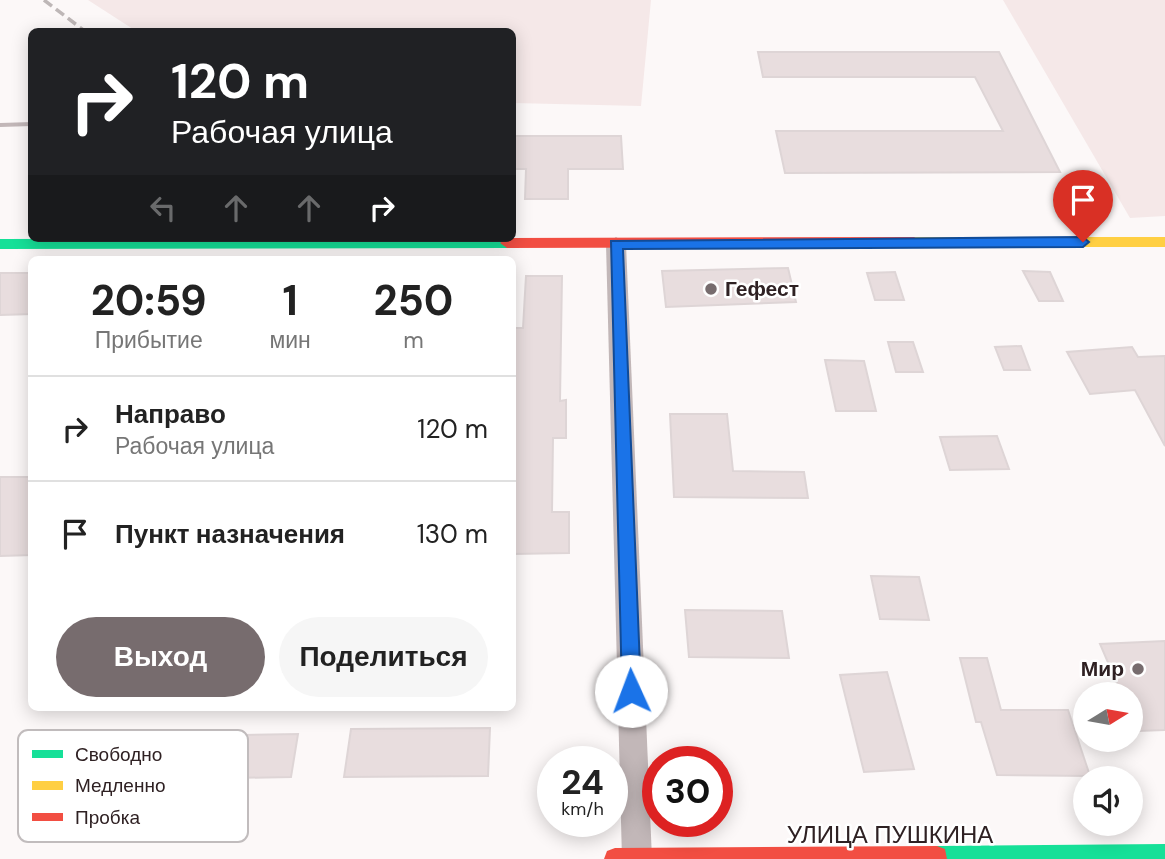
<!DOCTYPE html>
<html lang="ru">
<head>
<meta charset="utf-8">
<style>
	:root { --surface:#fff; --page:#f6f6f6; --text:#222; --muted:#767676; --line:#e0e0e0; --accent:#776c6e }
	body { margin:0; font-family:"DM Sans",sans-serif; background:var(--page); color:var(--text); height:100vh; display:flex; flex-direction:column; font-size:26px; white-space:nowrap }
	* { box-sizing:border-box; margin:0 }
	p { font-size:23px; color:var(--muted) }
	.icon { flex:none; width:38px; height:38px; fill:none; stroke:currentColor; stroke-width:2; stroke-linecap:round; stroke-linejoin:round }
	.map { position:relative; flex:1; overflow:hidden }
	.panel { position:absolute; left:28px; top:256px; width:488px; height:455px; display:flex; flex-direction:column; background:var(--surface); border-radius:10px; box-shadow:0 4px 18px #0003 }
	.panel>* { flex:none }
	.guide { position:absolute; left:28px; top:28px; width:488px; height:214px; border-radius:10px; box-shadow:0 4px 18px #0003; background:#202124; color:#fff; overflow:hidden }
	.needle { width:46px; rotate:79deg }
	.buttons { position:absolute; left:1073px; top:682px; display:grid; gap:14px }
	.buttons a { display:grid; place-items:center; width:70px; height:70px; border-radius:50%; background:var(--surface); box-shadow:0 4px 18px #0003; font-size:35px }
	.speed { position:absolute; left:537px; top:746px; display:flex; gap:14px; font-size:35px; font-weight:700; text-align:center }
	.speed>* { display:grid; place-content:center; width:91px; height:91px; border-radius:50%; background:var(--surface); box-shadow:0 4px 18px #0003; line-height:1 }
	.speed small { font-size:18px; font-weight:400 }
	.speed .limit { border:10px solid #d22; background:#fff; color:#111 }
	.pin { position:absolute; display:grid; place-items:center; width:60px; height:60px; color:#fff; margin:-72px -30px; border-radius:50% 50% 50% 0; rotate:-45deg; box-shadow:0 0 7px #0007 }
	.pin .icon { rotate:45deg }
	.me { position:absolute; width:77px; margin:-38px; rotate:358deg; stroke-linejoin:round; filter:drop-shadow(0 0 5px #0008) }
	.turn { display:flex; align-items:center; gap:24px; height:147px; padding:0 28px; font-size:32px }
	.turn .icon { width:91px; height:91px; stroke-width:2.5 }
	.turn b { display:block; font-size:49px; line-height:60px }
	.lanes { display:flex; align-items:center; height:66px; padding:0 28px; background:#0003; justify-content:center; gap:35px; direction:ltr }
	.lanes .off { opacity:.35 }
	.eta { display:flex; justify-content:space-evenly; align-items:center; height:119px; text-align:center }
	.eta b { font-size:42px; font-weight:700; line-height:49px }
	.cta { display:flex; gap:14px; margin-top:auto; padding:14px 28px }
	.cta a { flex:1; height:80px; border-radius:42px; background:var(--accent); color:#fff; font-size:28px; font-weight:700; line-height:80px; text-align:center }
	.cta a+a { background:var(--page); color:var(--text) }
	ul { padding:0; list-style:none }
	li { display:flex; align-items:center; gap:21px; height:105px; padding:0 28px; border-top:2px solid var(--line) }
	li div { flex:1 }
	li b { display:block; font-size:26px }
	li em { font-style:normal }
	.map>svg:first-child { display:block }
</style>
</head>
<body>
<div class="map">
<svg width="1165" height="859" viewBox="0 0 1165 859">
	<rect width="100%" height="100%" fill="#fcf8f8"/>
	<g fill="#f5e8e8">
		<path d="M88,0h563l-10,106 -128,-3v-71l-377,-1z"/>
		<path d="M1003,0h162v216l-35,2z"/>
	</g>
	<g fill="#e8ddde" stroke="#ded5d6" stroke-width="2">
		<path d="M758,52h241l61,120 -275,1 -9,-42h227l-28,-54h-212z"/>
		<path d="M513,136h108l2,33h-55v30h-43l1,-30h-13z"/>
		<path d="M788,268l8,34 -130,5 -4,-36z"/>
		<path d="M1023,271l27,1 13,29h-24z"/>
		<path d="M895,272l9,28h-29l-8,-27z"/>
		<path d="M0,273h32v41l-32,1z"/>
		<path d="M526,276h36l-2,125 6,-1v38h-13l-1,74h17v41l-56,1v-226h10z"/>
		<path d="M888,342h25l10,30h-27z"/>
		<path d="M1021,346l9,24h-26l-9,-23z"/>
		<path d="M1132,347l6,10 27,-1v90l-30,-56 -45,4 -23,-42z"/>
		<path d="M825,360l39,1 12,50h-40z"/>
		<path d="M670,414h57l6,57 71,1 4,26 -134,-1z"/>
		<path d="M997,436l12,33 -59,1 -10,-33z"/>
		<path d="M0,477h32v78l-32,1z"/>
		<path d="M871,576l48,1 10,43 -49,-1z"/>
		<path d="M685,610l97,1 7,47 -100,-1z"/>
		<path d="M1165,641v89l-27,1 -8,-16v-20h-8l-22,-51z"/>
		<path d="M960,658h27l14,52h67l22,66 -93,-1 -16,-53h-5z"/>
		<path d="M887,672l27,97 -50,3 -24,-97z"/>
		<path d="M490,728l-2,48 -144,1 7,-48z"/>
		<path d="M298,734l-7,43 -113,2 11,-43z"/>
	</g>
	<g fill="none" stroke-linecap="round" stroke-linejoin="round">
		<path fill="#c2b7b8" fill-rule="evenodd" d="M32,122v4l-32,1v-4z"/>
		<path fill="#c2b7b8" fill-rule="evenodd" d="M616,237l10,7 26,615h-30l-16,-615z"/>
		<g fill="#16e098" fill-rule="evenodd">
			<path d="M507,238l7,5 -7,5 -507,1v-10z"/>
			<path d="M1165,844v15h-238l-1,-2 3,-8 8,-3z"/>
		</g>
		<path fill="#ffcf43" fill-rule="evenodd" d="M914,237h251v10h-251l-7,-5z"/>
		<g fill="#f24e42" fill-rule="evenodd">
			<path d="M914,237l7,5 -7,5 -407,1 -7,-5 7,-5z"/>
			<path d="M937,846l8,3 2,10h-343l3,-8 8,-3z"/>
		</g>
		<path stroke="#beb7b7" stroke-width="3.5" stroke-dasharray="10 5" stroke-linecap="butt" d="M44,0l42,32"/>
	</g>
	<path fill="#1a73e8" stroke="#114b97" stroke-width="2" d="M1083,237l6,5 -6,5 -460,2 18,442 -3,7 -7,3 -6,-3 -3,-7 -11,-450z"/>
	<g fill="#776c6e" stroke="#fff" stroke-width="2.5">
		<circle cx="711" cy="289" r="7"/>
		<circle cx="1138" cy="669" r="7"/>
	</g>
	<g text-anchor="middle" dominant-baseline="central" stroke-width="5" stroke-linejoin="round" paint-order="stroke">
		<g font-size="21" font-weight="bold" fill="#2f2123" stroke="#fff" text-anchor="start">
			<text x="725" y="289">Гефест</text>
			<text x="1124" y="669" text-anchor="end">Мир</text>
		</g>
		<g font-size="24" fill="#2f2123" stroke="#fff">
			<text x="890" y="834">УЛИЦА ПУШКИНА</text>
		</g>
	</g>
	<rect x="18" y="730" width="230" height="112" rx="10" fill="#fff" stroke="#c1bcbd" stroke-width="2"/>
	<rect x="32" y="750" width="31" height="8" fill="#16e098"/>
	<rect x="32" y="781" width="31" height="9" fill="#ffcf43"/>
	<rect x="32" y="813" width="31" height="8" fill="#f24e42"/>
	<g font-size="19" fill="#2f2123">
		<text x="75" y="761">Свободно</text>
		<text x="75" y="792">Медленно</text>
		<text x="75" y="824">Пробка</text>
	</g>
</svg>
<div class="buttons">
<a><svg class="needle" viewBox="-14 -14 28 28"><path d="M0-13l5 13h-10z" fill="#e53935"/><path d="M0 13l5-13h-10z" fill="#767676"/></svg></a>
<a><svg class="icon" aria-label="sound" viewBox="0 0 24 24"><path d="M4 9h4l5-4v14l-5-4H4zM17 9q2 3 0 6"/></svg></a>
</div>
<div class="speed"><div>24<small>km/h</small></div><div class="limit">30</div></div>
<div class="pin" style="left:1083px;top:242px;background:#d93025"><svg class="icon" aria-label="arrive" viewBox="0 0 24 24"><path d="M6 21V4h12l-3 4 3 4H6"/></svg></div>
<svg class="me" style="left:631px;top:691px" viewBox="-20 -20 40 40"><circle r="19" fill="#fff"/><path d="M0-13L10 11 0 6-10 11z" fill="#1a73e8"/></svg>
<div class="guide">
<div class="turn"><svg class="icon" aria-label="right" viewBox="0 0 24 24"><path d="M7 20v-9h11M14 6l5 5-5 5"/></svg><div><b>120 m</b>Рабочая улица</div></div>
<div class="lanes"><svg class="icon off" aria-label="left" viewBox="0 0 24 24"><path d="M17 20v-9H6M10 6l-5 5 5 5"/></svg><svg class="icon off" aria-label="ahead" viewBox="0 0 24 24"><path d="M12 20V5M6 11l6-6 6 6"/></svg><svg class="icon off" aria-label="ahead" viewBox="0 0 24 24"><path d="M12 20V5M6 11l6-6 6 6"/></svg><svg class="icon" aria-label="right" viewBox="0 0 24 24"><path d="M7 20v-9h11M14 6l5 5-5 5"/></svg></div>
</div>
<section class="panel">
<div class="eta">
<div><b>20:59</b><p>Прибытие</p></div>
<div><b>1</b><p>мин</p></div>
<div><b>250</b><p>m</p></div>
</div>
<ul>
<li><svg class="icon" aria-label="right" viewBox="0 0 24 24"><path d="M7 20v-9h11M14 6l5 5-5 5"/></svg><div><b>Направо</b><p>Рабочая улица</p></div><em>120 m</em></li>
<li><svg class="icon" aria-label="arrive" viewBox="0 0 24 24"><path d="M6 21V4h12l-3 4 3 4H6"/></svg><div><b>Пункт назначения</b></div><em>130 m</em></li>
</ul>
<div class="cta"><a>Выход</a><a>Поделиться</a></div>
</section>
</div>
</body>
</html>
